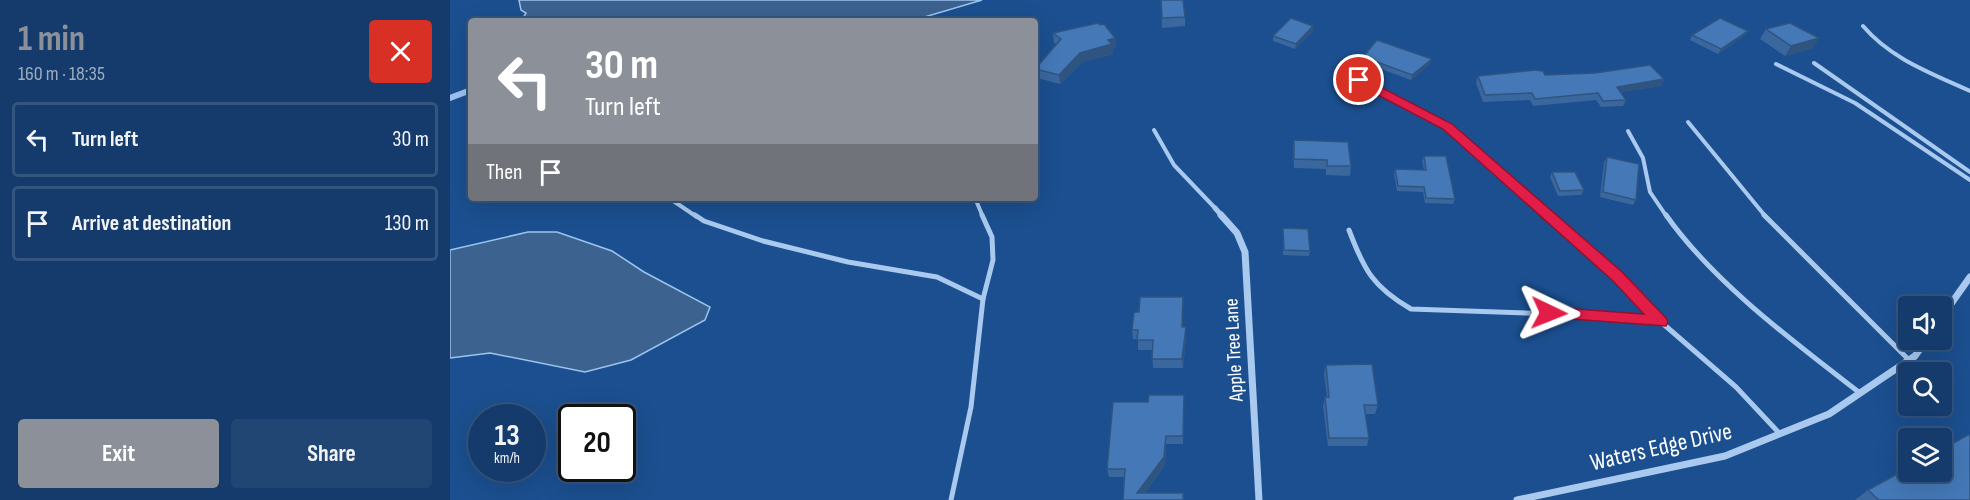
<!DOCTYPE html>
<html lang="en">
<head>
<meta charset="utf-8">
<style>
	:root { --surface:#143b6b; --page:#214673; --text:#f1f3f6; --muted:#9dadc1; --line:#33557e; --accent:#8c9099 }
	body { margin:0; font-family:"Sofia Sans Condensed",sans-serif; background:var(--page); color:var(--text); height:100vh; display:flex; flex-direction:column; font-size:22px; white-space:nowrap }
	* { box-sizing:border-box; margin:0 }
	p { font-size:20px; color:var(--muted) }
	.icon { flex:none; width:33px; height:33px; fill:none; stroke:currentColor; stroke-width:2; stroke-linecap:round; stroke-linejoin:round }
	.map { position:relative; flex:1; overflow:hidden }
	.drawer { display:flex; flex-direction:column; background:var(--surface); width:450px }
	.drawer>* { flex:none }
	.hud { position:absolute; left:18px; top:18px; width:570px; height:183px; border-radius:6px; box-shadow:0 6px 24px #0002,0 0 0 2px var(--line); background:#8c9099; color:#fff; overflow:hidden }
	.buttons { position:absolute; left:1448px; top:296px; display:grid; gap:12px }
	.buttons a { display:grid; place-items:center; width:54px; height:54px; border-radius:6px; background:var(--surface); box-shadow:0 6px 24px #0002,0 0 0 2px var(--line); font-size:30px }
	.speed { position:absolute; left:18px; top:404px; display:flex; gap:12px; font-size:30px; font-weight:700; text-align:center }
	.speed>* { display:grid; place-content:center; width:78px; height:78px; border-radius:50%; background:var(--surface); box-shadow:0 6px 24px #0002,0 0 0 2px var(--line); line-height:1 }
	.speed small { font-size:15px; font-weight:400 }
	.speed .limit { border:3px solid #111; border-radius:9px; background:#fff; color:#111 }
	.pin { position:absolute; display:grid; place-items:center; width:51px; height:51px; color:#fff; margin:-26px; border:3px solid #fff; border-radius:50%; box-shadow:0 2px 6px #0007 }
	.me { position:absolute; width:66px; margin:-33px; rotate:92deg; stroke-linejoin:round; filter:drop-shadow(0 0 4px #0008) }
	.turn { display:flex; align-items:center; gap:21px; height:126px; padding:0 18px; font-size:27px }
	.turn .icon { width:78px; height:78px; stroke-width:2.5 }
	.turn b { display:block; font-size:42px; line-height:51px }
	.then { display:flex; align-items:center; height:57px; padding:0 18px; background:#0003; gap:12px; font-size:22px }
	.round { display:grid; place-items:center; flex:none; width:63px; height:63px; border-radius:6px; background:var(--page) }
	.headline { display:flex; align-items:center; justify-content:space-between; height:102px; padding:0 18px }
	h1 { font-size:36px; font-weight:700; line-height:45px; color:var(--accent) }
	.action { display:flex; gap:12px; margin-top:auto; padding:12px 18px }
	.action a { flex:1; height:69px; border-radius:6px; background:var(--accent); color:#fff; font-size:24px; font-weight:700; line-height:69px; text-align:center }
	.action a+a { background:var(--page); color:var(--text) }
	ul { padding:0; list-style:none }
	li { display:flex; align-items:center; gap:18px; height:75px; margin:0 12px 9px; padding:0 6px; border:3px solid var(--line); border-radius:6px }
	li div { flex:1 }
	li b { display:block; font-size:22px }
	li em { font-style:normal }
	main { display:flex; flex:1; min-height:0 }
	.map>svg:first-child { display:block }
</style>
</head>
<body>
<main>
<section class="drawer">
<div class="headline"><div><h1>1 min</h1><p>160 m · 18:35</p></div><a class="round" style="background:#d93025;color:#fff"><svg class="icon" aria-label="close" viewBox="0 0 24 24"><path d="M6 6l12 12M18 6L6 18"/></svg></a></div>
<ul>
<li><svg class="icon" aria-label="left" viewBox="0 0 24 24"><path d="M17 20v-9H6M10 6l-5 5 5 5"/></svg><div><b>Turn left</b></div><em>30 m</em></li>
<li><svg class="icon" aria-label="arrive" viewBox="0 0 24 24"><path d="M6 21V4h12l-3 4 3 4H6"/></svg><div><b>Arrive at destination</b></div><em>130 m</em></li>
</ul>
<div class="action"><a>Exit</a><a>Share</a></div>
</section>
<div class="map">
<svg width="1520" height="500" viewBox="0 0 1520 500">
	<rect width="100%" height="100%" fill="#1b4f8f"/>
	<g fill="#3c6290" stroke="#9cc4f0" stroke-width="1.5">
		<path d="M69,0h463l-71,21h-386l-2,-3 3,-5 -5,-3z"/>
		<path d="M78,232h29l55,19 32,21 66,35 -5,13 -74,40 -46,12 -95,-19 -40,5v-108z"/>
	</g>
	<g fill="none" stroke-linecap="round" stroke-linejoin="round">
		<path stroke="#9cc4f0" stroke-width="6" d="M0,98l21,-8"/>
		<g stroke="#a9c9ee" stroke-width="4">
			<path d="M1413,26c28,33 68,47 107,65"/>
			<path d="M1364,63l156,109"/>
			<path d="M1326,64l79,39 115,77"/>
			<path d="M909,80l89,47 102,90"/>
			<path d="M1238,122l78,95"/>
			<path d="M704,130l20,35 41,43"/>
			<path d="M1178,131l15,27 7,34 17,25"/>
			<path d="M219,198l28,19"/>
			<path d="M525,198l8,19"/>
		</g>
		<g stroke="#a9c9ee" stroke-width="5">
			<path d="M245,215l9,6 59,20 85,21 89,15 46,22"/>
			<path d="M1098,215l69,61 44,46"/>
			<path d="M1216,215c48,68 128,127 194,178"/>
			<path d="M1314,215l145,145"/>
			<path d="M899,230c15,40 24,57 62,79l203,7 47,6 75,65 44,47"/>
			<path d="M501,500l20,-93 12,-108 10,-39 -1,-23 -10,-22"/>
		</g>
		<path stroke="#a9c9ee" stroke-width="5" d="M765,208l8,9"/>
		<g stroke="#a9c9ee" stroke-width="7">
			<path d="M771,215l16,18 8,19 14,248"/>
			<path d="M1491,318l29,-41"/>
			<path d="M1067,500l208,-44 104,-42 86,-58 12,-17"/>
		</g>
	</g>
	<g fill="#3a679d">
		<path d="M711,0l24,17v9l-23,2z"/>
		<path d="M650,25l15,13 1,9 -4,2 1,5 -31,8 -22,22 -23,-6 -2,-9 22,-25 -3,-1 -1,-10z"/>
		<path d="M863,26v5l-18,18 -22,-8v-5z"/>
		<path d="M1316,29l47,19 -28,8 -25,-17z"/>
		<path d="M1298,31l-3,4 -27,19 -28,-14 2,-5z"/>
		<path d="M913,57l67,7 -19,16 -49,-18z"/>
		<path d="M1095,75l119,4 -3,7 -40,6 5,8 -3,6 -22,1 -5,-7 -63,6 -3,-6 -47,2 -7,-19 2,-7z"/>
		<path d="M844,140l57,26 -1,10 -24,-1v-6l-32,-1 -1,-18z"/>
		<path d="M974,156l31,43 -2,5 -28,-1 -2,-11 -26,-1 -3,-17 1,-5 29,1 -2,-9z"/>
		<path d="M1157,157l29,43 -3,5 -33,-8 4,-35z"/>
		<path d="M1102,172l32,18 -3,5 -23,1 -8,-19z"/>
		<path d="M833,228l27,23 -1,5 -26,-1z"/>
		<path d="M733,297v30h3v10l-3,31h-30l-1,-18h-14v-11h-5l-1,-9 7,-18z"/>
		<path d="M876,365l52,40 -3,9h-10l4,24 -2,8h-39l-5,-40 2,-9h2l-3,-23z"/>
		<path d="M698,402l36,2 -1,40h-17l-1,21 -20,28h38l1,7h-61l1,-23h-15l-2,-8z"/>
		<path d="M1418,490l102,10h-115z"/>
	</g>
	<g fill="#305480">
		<path d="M863,26v5l-18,18 1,-5z"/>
		<path d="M1298,31l-3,4 -27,19 3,-5z"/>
		<path d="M665,38l1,9 -4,2 1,5 -31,8 -22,22 -1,-9 21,-22z"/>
		<path d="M1369,38l-6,10 -28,8 6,-10z"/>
		<path d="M982,59l-2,5 -19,16 1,-5z"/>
		<path d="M1214,79l-3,7 -47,7 3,-6z"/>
		<path d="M736,327v10l-3,31 -1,-9z"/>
		<path d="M716,436v8l-1,21 -25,35 -3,-7z"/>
	</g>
	<g fill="#4478b7" stroke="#305480" stroke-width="1.5">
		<path d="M711,0h22l2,17 -23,1z"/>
		<path d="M841,18l22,8 -17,18 -23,-8z"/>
		<path d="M1270,18l28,13 -27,18 -29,-14z"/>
		<path d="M648,23l2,2 4,-1 11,14 -7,2 4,4 -32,9 -21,22 -24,-6 26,-30 -8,-6z"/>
		<path d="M1340,23l29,15 -28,8 -25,-17z"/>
		<path d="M927,40l55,19 -20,16 -49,-18z"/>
		<path d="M1200,65l14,14 -47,8 9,13 -23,1 -5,-8 -63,6 -3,-6 -47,2 -7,-19 57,-6 8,1 2,4 50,-2z"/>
		<path d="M844,140l54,2 3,24h-24v-6l-33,-1z"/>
		<path d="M974,156h22l9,43 -29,-1 -2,-11 -26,-1 -3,-17 31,1z"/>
		<path d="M1157,157l32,7 -3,36 -33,-8z"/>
		<path d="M1102,172h23l9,18 -24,1z"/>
		<path d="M833,228l25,1 2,22 -26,-1z"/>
		<path d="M690,297h43l-1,30h4l-4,32h-30l1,-19h-16l1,-10h-6l2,-18h5z"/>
		<path d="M922,364l6,41h-14l5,33h-40l-4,-41h4l-3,-32z"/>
		<path d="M699,395h35l-1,41h-17l-2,21 -27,36h46v7h-60l2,-31h-18l6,-67h35z"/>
		<path d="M1520,434v66h-91l-11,-10 40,-22v3h33v-21z"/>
	</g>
	<path fill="#e11d48" stroke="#92132f" stroke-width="1.5" d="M905,78h8l89,46 170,148 44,46 2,4 -2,4 -122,-9 -2,-4 7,-6 95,7 -32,-34 -169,-151 -88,-46z"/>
	<g text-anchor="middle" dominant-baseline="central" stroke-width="4.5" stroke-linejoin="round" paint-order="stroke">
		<g font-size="20" fill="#fff" stroke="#1b4f8f">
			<text transform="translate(784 350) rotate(-93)">Apple Tree Lane</text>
		</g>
		<g font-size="24" fill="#fff" stroke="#1b4f8f">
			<text transform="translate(1211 447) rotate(-13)">Waters Edge Drive</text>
		</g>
	</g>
</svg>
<div class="buttons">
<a><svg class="icon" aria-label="sound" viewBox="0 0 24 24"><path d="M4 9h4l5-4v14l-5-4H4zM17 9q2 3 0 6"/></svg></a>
<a><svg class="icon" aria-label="search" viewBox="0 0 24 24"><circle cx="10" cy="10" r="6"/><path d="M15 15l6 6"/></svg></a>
<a><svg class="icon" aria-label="layers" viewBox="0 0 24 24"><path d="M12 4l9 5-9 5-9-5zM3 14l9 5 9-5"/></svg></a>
</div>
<div class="speed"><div>13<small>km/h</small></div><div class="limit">20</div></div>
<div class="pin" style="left:909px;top:80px;background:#d93025"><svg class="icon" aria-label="arrive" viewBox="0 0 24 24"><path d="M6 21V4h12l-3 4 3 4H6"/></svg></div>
<svg class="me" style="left:1099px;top:313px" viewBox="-20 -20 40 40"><path d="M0-17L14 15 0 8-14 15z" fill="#e11d48" stroke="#fff" stroke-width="4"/></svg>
<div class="hud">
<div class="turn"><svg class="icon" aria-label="left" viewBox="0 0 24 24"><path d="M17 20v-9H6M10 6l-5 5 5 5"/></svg><div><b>30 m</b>Turn left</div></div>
<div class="then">Then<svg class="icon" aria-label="arrive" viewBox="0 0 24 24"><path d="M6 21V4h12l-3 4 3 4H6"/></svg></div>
</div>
</div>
</main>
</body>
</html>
